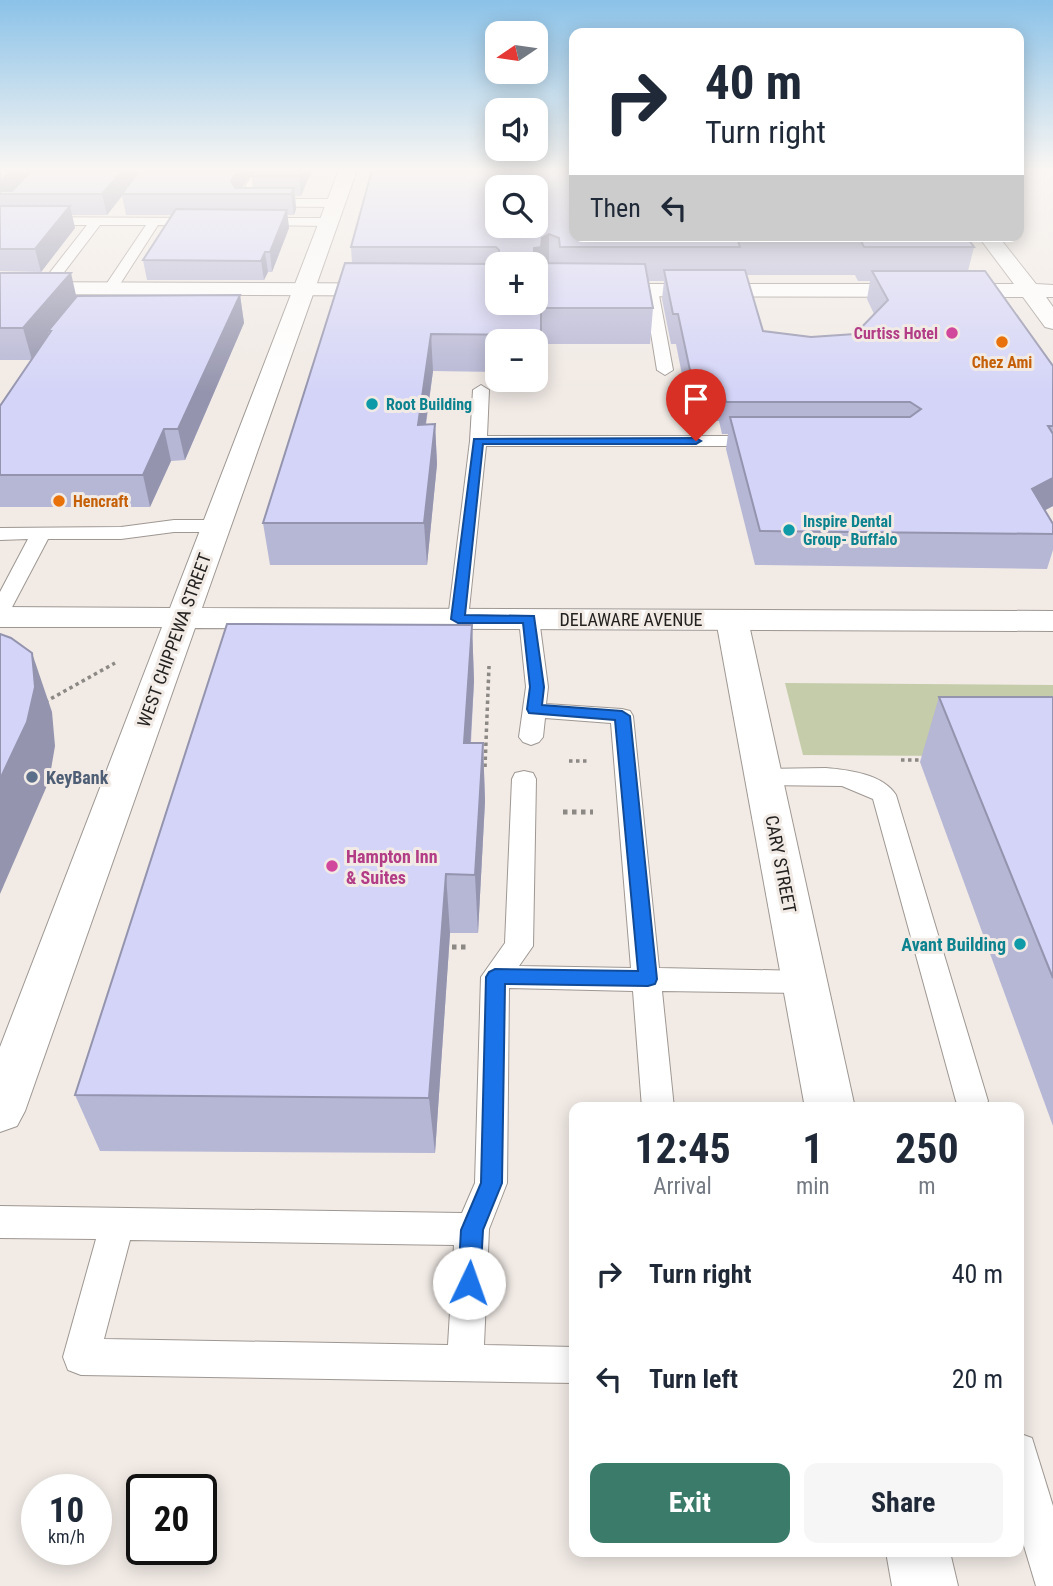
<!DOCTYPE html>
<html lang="en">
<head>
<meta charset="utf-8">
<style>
	:root { --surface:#fff; --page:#f6f6f7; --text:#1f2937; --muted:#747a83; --accent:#3a7b6a }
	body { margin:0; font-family:"Roboto Condensed",sans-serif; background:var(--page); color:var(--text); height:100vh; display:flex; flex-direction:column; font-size:26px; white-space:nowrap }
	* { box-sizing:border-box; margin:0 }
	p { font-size:23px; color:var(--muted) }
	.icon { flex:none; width:38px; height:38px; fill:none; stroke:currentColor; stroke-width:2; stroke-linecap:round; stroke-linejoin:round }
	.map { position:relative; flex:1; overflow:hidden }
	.drawer { position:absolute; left:569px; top:1102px; width:455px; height:455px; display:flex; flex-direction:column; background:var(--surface); border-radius:14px; box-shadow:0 4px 18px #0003 }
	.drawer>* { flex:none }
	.hud { position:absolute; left:569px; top:28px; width:455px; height:214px; border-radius:14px; box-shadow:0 4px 18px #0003; background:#fff; color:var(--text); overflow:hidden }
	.needle { width:46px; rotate:257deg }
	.fabs { position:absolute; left:485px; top:21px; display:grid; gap:14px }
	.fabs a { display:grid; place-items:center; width:63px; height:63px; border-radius:14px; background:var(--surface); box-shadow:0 4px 18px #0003; font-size:35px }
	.speed { position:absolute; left:21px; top:1474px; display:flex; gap:14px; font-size:35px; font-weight:700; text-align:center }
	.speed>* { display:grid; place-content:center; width:91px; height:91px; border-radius:50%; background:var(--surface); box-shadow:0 4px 18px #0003; line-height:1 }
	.speed small { font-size:18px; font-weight:400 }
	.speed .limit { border:4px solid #111; border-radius:10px; background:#fff; color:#111 }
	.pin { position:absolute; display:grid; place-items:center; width:60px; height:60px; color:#fff; margin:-72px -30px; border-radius:50% 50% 50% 0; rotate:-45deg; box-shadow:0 0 7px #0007 }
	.pin .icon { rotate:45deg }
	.me { position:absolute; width:77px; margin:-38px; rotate:3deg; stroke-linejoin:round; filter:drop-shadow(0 0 5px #0008) }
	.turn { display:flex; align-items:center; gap:24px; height:147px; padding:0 21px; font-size:32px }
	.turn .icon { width:91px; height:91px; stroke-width:2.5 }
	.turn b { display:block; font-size:49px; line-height:60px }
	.then { display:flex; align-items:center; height:66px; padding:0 21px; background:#0003; gap:14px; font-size:26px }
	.eta { display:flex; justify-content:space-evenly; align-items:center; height:119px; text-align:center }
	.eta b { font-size:42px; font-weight:700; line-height:49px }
	.button { display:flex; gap:14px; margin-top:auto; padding:14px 21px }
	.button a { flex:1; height:80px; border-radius:14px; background:var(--accent); color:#fff; font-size:28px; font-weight:700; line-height:80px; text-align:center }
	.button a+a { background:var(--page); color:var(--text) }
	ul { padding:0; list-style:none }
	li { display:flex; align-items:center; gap:21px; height:105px; padding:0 21px }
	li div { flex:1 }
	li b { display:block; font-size:26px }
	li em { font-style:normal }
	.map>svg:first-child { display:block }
</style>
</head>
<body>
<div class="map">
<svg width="1053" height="1586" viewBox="0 0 1053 1586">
	<rect width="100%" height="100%" fill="#f1eae5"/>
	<path fill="#c4cca9" d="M785,683l268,2v24l-104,47 -146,-1z"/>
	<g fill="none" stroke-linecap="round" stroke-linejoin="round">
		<defs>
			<g id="service">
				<path d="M255,170h11l-16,29h86l6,4 -6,4 -98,-1 -2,-3z"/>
				<path d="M0,217l202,1 6,4 -6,4 -44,-1 -43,67 -5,1 -7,-4 43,-64h-46l-51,67 -5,1 -7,-4 50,-64h-87z"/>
				<path d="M256,218h73l6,4 -6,4 -77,-1 -2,-3z"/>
				<path d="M651,286l7,4 15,80 -8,5 -8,-5 -13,-80z"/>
				<path d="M481,385l8,5 -2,46h274l8,5 -8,5h-275l-18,173 -3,4h-14l-3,-4 22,-178 3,-51z"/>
				<path d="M174,520h41l9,6 -9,6h-41l-53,7h-73l-38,72 -3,4 -7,2v-25l28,-53 -28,1v-12l121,-1z"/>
				<path d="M529,613l7,2 3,4 9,68 -2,17 76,5 8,2 3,5 26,252 146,3 10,3 4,8 -4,8 -10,3 -143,-2 12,117h-32l-9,-117 -124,-3 -2,195 -18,46 -5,116 90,2v36l-493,-8 -13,-5 -5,-13 33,-118 -96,-1v-32l462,7 13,-30 6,-206 24,-34 7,-164 3,-6 9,-2 9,2 3,6 -3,167 -14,20 112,2 -20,-245 -66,-5 -2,19 -4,5 -8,3 -8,-3 -4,-5 7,-50 -7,-68 3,-4zM130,1240l324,5 -6,100 -344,-6z"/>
				<path d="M826,768c23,2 57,6 70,27l92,306 -4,7h-24l-4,-7 -83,-302 -31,-13 -79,-1 -9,-2 -3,-6 3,-6 9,-2z"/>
				<path d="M1018,1433l14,5 21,68v80h-17l-18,-60z"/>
			</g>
			<g id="minor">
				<path d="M732,610l12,3 4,7 107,488h-50l-89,-488 4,-7z"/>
				<path d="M886,1552h64l8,34h-66z"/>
			</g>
			<g id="tertiary">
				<path d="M978,236h20l38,48 17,1v12h-7l7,10v22l-8,-2 -22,-30 -487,-1v-12h478z"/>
				<path d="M0,282l497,2v12l-497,-2z"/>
			</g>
			<path id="primary" d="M339,170h18l-155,438 851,3v20l-858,-3 -170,483 -8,15 -17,6v-85l162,-420h-162v-20l170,1z"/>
		</defs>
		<use href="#service" stroke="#9e9792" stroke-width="2"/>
		<use href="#minor" stroke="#9e9792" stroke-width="2"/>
		<use href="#tertiary" stroke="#9e9792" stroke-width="2"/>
		<use href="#primary" stroke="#9e9792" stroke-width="2"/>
		<g stroke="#8c8884" stroke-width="3.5" stroke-dasharray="3.5 3.5" stroke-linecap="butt">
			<path d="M45,702l70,-39"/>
			<path d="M901,760h23"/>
			<path d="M569,761h19"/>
			<path d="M485,767l4,-101"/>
		</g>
		<g stroke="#8c8884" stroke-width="5" stroke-dasharray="4.5 4.5" stroke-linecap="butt">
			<path d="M563,812h30"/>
			<path d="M443,947h26"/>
		</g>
		<use href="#service" fill="#fff" fill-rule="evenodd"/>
		<use href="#minor" fill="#fff" fill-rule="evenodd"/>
		<use href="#tertiary" fill="#fff" fill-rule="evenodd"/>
		<use href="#primary" fill="#fff" fill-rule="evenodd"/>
	</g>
	<g fill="#b6b6d5" fill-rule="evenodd">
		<path d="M0,170h254l-12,18h11l-1,-12 60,-6 -11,26h-6l1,13 -2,6h-7l2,13 -17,44h-4l-4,8h-117l-4,-20 29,-45h-46l-4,-19 -15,19h-35l3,13 -34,44 -41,-1z"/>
		<path d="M372,170l594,66 8,11 -6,24 85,95v140l-8,4 8,14v26l-6,19 -292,-4 -29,-116 2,-15h-6l-3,-13h-28l-15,-77h-5l-9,-45 2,-18h-16l5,27 -3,36h-109v28h-5v-31h-39v31l-64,-1 -7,54 9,-1 2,40 -10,101h-157l-7,-42 89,-260 -1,-16zM746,275h109l3,6h12l-3,18 7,15 -19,20 -44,3 -48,-6z"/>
		<path d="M0,273l76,24 164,-2 4,28 -59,137 -14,1 -21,46h-150v-101l31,-46h-31z"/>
		<path d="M472,625l2,56 -3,62h12l2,58 -7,132h-28l-15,220 -335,-2 -25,-56z"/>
		<path d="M939,697h114v429l-133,-364z"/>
	</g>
	<g fill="#9494ae">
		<path d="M13,170h26l-25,24 -14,-3v-10z"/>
		<path d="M123,170h20l-21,24v2l-15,19 -5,-21z"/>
		<path d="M238,170h16l-16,24 -7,-13z"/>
		<path d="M301,170h11l-11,26 -2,-20z"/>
		<path d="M294,188l2,21 -2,6 -3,-21z"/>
		<path d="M70,206l5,22 -34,44 -6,-23z"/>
		<path d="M287,210l2,18 -17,44 -2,-20z"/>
		<path d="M549,234v34l-15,-4v-16l8,-10z"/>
		<path d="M265,252l3,20 -4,8 -3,-19z"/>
		<path d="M71,273l7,31 -27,27h-3l2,7 -18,22 -9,-32z"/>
		<path d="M240,295l4,28 -59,137 -7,-31z"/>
		<path d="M431,334l2,37 -13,93 -2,-39z"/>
		<path d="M435,424l2,40 -10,101 -3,-42z"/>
		<path d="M164,429l7,32 -21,46 -7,-32z"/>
		<path d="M1053,478v28l-32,17 11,-34z"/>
		<path d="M472,625l2,56 -7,120 -3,-58z"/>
		<path d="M32,653l20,59 3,34 -6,35 -49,113v-115z"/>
		<path d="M483,743l2,58 -7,132 -3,-58z"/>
		<path d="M446,874l4,59 -15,220 -6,-55z"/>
	</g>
	<g fill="#d4d4f8" stroke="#9494ae" stroke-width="2" fill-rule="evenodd">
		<path d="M0,170h13l-13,11v10h12l20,-21h91l-21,24h-102z"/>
		<path d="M140,170h98l-7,11 4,7h59l-3,6h-169z"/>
		<path d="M255,170h46l-2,6h-47z"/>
		<path d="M372,170h202v66h392l8,11h-110l-3,-6h-123l2,6h-180l-1,-9 -10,-4 -7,4 -1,9 -7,1v15l111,1 8,44h-112v27l-110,-1 -13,91 17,-1 -11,99h-161l82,-260 151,1 3,-3v-11l-3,-3h-145zM497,187h39v39h-39zM497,264h39v39h-39z"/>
		<path d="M0,206h70l-35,43h-35z"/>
		<path d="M176,209l111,1 -17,42h-5l-4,9 -118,-1z"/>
		<path d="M664,270h81l18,61 48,6 44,-3 33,-34 -16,-29h113l68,95v60h-5l5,8v44l-21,11 21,35v10l-293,-3 -30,-114h180l11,-8 -11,-7h-184l-3,-13h-29l-16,-75h-5z"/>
		<path d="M0,273h71l-48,55h-23z"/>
		<path d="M240,295l-62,134h-14l-21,46h-143v-69l51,-75h-3l29,-35z"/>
		<path d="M227,624l245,1 -8,118h19l-8,132 -29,-1 -17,224 -354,-3z"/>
		<path d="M0,634l11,4 21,15 3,34 -8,35 -27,57z"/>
		<path d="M939,697h114v281z"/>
	</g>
	<linearGradient id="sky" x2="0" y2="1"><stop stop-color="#8bc2e8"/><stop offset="0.43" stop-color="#f9f6f3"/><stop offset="1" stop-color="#f9f6f3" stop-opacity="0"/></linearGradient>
	<rect width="1053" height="392" fill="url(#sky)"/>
	<path fill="#1a73e8" stroke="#114b97" stroke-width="2" d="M474,439l222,-1 5,3 -5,3h-213l-18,171 69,1 10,71 -2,18 80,6 8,5 27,263 -2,5 -7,2 -143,-2 -3,199 -19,47 -3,53 -3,8 -8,3 -8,-3 -3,-8 3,-53 20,-47 5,-206 3,-5 6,-3 143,2 -23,-251 -86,-7 -2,-4 3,-22 -7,-64h-65l-7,-4z"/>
	<g fill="#d1479c" stroke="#f1eae5" stroke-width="2.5">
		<circle cx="952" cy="333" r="7"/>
		<circle cx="332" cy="866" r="7"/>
	</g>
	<g fill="#e8710a" stroke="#f1eae5" stroke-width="2.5">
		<circle cx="1002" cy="342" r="7"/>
		<circle cx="59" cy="501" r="7"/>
	</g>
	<g fill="#0f9aa8" stroke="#f1eae5" stroke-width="2.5">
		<circle cx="372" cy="404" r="7"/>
		<circle cx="789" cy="530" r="7"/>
		<circle cx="1020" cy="944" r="7"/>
	</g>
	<circle fill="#5c6f8a" stroke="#f1eae5" stroke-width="2.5" cx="32" cy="777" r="7"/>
	<g text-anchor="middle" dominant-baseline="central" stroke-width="6" stroke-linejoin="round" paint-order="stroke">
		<g font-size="16" font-weight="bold" fill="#b23c85" stroke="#f1eae5" text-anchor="end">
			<text x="938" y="333">Curtiss Hotel</text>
		</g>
		<g font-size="16" font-weight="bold" fill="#c56008" stroke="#f1eae5">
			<text x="1002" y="362">Chez Ami</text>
			<text x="73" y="501" text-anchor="start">Hencraft</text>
		</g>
		<g font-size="16" font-weight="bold" fill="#0d838f" stroke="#f1eae5" text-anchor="start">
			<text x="386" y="404">Root Building</text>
			<text x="803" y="521">Inspire Dental<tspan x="803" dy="18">Group- Buffalo</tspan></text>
		</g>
		<g font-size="18" fill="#242220" stroke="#f1eae5">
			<text x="631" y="619">DELAWARE AVENUE</text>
			<text transform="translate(174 640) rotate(-70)">WEST CHIPPEWA STREET</text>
			<text transform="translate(781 864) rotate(79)">CARY STREET</text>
		</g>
		<g font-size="18" font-weight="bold" fill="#4e5e75" stroke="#f1eae5" text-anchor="start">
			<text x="46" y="777">KeyBank</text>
		</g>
		<g font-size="18" font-weight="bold" fill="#b23c85" stroke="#f1eae5" text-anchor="start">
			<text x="346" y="856">Hampton Inn<tspan x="346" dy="21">&amp; Suites</tspan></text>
		</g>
		<g font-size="18" font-weight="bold" fill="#0d838f" stroke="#f1eae5" text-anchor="end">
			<text x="1006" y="944">Avant Building</text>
		</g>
	</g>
</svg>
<div class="fabs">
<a><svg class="needle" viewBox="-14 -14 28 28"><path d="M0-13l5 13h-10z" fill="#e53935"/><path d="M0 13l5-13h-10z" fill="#747a83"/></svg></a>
<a><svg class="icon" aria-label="sound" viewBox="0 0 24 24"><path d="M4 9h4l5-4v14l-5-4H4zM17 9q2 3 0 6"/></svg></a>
<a><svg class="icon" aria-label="search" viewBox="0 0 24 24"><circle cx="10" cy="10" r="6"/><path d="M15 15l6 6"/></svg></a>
<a>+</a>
<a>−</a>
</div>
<div class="speed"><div>10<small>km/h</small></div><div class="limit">20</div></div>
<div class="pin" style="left:696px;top:441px;background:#d93025"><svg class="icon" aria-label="arrive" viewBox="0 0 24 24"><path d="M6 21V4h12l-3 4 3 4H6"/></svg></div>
<svg class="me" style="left:469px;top:1283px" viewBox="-20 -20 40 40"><circle r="19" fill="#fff"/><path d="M0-13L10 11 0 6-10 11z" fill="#1a73e8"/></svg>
<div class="hud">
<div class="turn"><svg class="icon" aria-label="right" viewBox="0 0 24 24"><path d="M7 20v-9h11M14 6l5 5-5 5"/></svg><div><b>40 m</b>Turn right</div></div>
<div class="then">Then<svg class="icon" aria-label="left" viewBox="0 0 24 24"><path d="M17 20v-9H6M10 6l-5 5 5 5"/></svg></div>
</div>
<section class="drawer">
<div class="eta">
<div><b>12:45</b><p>Arrival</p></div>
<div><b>1</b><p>min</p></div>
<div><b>250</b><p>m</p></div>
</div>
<ul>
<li><svg class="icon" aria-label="right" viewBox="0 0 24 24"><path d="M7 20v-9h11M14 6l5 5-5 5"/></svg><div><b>Turn right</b></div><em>40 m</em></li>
<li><svg class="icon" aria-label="left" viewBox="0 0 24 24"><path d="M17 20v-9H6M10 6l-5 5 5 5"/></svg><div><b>Turn left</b></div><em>20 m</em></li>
</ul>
<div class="button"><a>Exit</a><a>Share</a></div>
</section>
</div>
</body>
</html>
